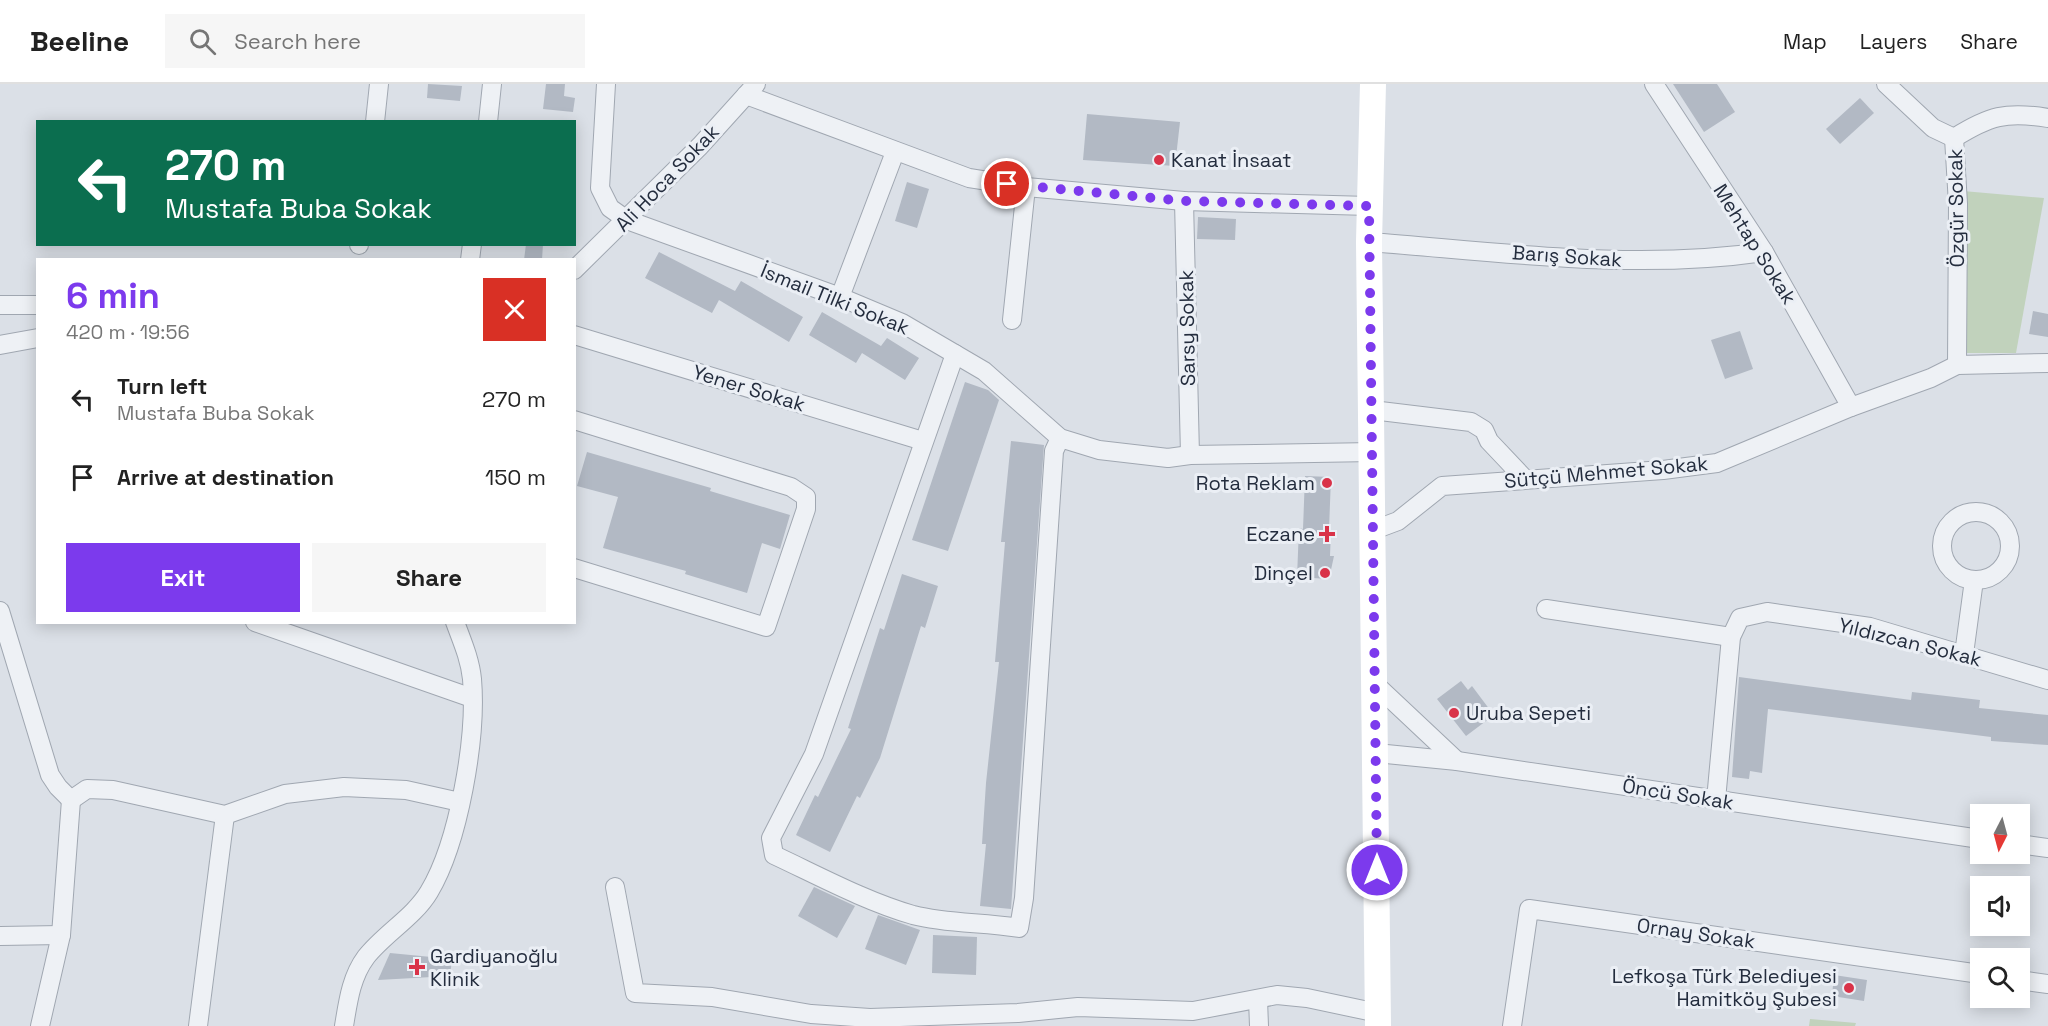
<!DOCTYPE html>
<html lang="en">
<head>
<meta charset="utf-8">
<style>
	:root { --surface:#fff; --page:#f6f6f6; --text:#222; --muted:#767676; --line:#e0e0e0; --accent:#7c3aed }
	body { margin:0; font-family:"Space Grotesk",sans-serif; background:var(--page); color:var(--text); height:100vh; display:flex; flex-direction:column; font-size:22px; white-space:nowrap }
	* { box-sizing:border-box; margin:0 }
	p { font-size:20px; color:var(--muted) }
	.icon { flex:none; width:33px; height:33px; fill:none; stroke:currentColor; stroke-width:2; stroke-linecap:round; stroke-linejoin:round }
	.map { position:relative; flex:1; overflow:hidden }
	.panel { position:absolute; left:36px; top:174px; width:540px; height:366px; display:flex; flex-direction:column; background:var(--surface); border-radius:0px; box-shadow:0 3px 15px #0003 }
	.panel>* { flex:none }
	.guide { position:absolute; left:36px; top:36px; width:540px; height:126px; border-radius:0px; box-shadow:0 3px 15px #0003; background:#0b6e4f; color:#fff; overflow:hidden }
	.needle { width:39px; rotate:186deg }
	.tools { position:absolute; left:1970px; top:720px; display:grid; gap:12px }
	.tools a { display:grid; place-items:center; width:60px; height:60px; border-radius:0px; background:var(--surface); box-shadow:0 3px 15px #0003; font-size:30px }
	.pin { position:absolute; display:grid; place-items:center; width:51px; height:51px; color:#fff; margin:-26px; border:3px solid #fff; border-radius:50%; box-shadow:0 2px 6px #0007 }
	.me { position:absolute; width:66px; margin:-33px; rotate:0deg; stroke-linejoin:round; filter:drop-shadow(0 0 4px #0008) }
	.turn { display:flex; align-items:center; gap:21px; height:126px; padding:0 30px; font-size:27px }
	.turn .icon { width:78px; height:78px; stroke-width:2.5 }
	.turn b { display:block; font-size:42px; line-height:51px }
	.round { display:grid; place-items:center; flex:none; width:63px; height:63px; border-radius:0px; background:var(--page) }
	.summary { display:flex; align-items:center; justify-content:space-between; height:102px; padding:0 30px }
	h1 { font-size:36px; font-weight:700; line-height:45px; color:var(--accent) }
	.cta { display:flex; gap:12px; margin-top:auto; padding:12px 30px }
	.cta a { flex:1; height:69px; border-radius:0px; background:var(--accent); color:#fff; font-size:24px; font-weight:700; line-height:69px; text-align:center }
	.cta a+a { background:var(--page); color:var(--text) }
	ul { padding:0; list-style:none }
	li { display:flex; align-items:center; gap:18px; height:78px; padding:0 30px }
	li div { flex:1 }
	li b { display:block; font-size:22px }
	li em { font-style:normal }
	header { display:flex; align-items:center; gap:36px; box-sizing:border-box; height:84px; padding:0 30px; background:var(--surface); border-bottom:2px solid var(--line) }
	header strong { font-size:28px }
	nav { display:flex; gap:33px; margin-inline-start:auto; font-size:21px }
	.search { width:420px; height:54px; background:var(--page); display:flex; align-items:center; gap:15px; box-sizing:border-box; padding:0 21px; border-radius:0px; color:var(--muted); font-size:22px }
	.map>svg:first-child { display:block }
</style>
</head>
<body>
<header>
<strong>Beeline</strong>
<div class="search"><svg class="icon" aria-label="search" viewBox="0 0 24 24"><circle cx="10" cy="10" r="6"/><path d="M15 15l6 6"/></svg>Search here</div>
<nav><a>Map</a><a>Layers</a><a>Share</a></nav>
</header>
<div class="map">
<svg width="2048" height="942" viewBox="0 0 2048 942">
	<rect width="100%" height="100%" fill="#dbe0e7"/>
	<g fill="#c1d2bc">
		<path d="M1963,107l81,7 -28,155h-51z"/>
		<path d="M1810,935l46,4 -1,3h-46z"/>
	</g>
	<g fill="#b2b9c4">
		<path d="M428,0l34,2 -2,15 -33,-3z"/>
		<path d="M546,0h19l-1,12 11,2 -2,14 -30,-3z"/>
		<path d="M1673,0h44l18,28 -31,20z"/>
		<path d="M1860,14l14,15 -34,31 -14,-15z"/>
		<path d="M1087,30l93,8 -5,44 -92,-6z"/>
		<path d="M907,98l22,7 -12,39 -22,-7z"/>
		<path d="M1198,133l38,2 -1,21 -38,-1z"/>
		<path d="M526,160h17l-1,16h-18z"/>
		<path d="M659,168l76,39 6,-10 62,36 -14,25 -70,-42 -7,13 -67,-35z"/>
		<path d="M2033,227l15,3v23l-19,-3z"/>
		<path d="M822,228l59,34 6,-8 32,20 -14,22 -43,-27 -6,10 -47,-28z"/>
		<path d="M1740,247l13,38 -28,10 -14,-39z"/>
		<path d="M965,298l23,8 11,10 -51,151 -36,-11z"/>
		<path d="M1011,357l33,4 -33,464 -31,-3 6,-62h-4l4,-61 13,-121h-4l10,-120h-4z"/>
		<path d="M587,368l124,36 -1,3 80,24 -10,34 -18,-6 -15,50 -62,-19 1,-3 -83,-23 15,-51 -41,-11z"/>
		<path d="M1305,392l26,1 -2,53h2l-1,26h4l-5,23 -32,-2 2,-49 4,1z"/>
		<path d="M902,490l36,12 -13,42 -4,-2 -41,132 -20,40 -3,-2 -27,56 -34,-17 19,-40 3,2 33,-68 -3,-1 32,-100 4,2z"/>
		<path d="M1739,593l172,23 1,-8 68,8 -1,8 69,7v30l-57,-4v-4l-223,-28 -6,64 -12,-2 -1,8 -17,-2z"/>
		<path d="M1461,597l7,9 4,-4 18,24 -4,4 4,4 -24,18 -29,-37z"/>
		<path d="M814,803l41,19 -18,32 -39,-22z"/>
		<path d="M878,831l42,15 -14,35 -41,-16z"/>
		<path d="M933,851l44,2 -1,38 -44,-2z"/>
		<path d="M390,869l62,6 -2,17 -72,4z"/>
		<path d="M1834,891l33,5 -3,21 -32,-5z"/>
	</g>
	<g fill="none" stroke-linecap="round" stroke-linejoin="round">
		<defs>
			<g id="street">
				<path d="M606,0l-6,104 10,20 17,12 213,77 62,26 82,48 76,67 39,12 69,8 22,-3 183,-3"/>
				<path d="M1654,0l110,168 87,155"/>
				<path d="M1886,0l47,44 21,10"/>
				<path d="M746,11l223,83 57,9 158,14 185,5"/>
				<path d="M375,38l4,-38"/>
				<path d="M488,38l4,-38"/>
				<path d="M1954,54l4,66 -1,161"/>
				<path d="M1954,54c35,-22 52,-27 94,-20"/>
				<path d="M1184,117l6,254"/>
				<path d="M1369,158c131,10 264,29 395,10"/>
				<path d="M359,161v-1"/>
				<path d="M470,176l2,-16"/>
				<path d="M574,186l126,-124 56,-62"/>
				<path d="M840,213l55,-145"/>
				<path d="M0,221h38"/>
				<path d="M1012,236l14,-133"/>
				<path d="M574,251l349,106"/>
				<path d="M0,261l38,-7"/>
				<path d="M955,270l-141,400 -43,84 3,17c45,21 91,46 139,60 34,9 71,7 106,13l5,-30 30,-447 6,-13"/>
				<path d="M1372,326l99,12 13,8 5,11 35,37"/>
				<path d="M574,336l217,67 15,10v12l-40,118 -192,-59"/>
				<circle cx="1976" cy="462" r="34"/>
				<path d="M1374,446l24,-9 44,-35 221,-16 54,-7 134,-56 80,-29 26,-13 91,-2"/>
				<path d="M1546,525l185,28"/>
				<path d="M0,527l50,164 8,12 13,13"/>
				<path d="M255,538l217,76"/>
				<path d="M1964,570l10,-74"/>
				<path d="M1375,600l82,77"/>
				<path d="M1376,669l81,8 523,78"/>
				<path d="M71,716l16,-11 26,1 112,25 60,-21 59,-7 62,3 54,12"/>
				<path d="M1716,716l15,-163 9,-19 27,-6 103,15 178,53"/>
				<path d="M2019,760l29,4"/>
				<path d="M615,803l20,106 77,4 99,17 59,4 148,-5 60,-6 115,4 84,-16 30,3 71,15"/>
				<path d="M0,852l61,-1"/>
				<path d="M2019,896l29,4"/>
				<path d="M1258,915l1,27"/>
				<path d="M40,942l21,-91 10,-135"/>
				<path d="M198,942l27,-211"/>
				<path d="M344,942c4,-24 7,-49 22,-69 18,-23 48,-40 63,-65 30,-50 48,-155 43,-213 -2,-20 -10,-38 -17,-57"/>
				<path d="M1512,942l17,-117 451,65"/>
			</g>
		</defs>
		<use href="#street" stroke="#a0a7b1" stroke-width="20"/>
		<use href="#street" stroke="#eef1f5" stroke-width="18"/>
		<path stroke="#fff" stroke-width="26" d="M1373,0l-4,158 9,784"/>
	</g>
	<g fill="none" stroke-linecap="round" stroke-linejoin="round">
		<path stroke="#7c3aed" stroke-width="10" stroke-dasharray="0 18" d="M1007,100l177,17 185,5 8,664"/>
	</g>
	<g fill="#d93349" stroke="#ebeff5" stroke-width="2">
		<circle cx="1159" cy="76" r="6"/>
		<circle cx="1327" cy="399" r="6"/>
		<path d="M1324 441h6v6h6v6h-6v6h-6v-6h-6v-6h6z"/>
		<circle cx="1325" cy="489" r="6"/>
		<circle cx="1454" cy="629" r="6"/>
		<path d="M414 874h6v6h6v6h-6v6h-6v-6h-6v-6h6z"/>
		<circle cx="1849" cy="904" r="6"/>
	</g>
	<g text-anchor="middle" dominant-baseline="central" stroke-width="6" stroke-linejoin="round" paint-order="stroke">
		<g font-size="20" fill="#242d3e" stroke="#ebeff5" text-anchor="end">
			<text x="1171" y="76" text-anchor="start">Kanat İnsaat</text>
			<text x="1315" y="399">Rota Reklam</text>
			<text x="1315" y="450">Eczane</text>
			<text x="1313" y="489">Dinçel</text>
			<text x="1466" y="629" text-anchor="start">Uruba Sepeti</text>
			<text x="430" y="872" text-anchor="start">Gardiyanoğlu<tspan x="430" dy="23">Klinik</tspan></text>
			<text x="1837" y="892">Lefkoşa Türk Belediyesi<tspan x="1837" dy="23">Hamitköy Şubesi</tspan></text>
		</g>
		<g font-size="20" fill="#242d3e" stroke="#ebeff5">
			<text transform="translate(667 94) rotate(-46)">Ali Hoca Sokak</text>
			<text transform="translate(1956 124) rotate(-91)">Özgür Sokak</text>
			<text transform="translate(1755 160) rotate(58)">Mehtap Sokak</text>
			<text transform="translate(1567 172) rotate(4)">Barış Sokak</text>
			<text transform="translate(835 215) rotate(22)">İsmail Tilki Sokak</text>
			<text transform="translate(1187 244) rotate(-91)">Sarsy Sokak</text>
			<text transform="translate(749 304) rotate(17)">Yener Sokak</text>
			<text transform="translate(1606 388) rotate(-5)">Sütçü Mehmet Sokak</text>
			<text transform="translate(1910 558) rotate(14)">Yıldızcan Sokak</text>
			<text transform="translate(1678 710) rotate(9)">Öncü Sokak</text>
			<text transform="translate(1696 849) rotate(8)">Ornay Sokak</text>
		</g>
	</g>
</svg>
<div class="tools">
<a><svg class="needle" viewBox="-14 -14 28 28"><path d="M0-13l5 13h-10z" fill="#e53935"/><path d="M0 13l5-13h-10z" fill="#767676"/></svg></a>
<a><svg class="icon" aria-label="sound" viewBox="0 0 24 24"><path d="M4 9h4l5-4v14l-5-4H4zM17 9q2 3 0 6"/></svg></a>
<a><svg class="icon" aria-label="search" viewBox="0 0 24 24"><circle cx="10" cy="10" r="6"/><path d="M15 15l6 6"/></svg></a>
</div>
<div class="pin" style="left:1007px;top:100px;background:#d93025"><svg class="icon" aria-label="arrive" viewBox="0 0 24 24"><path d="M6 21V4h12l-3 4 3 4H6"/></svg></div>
<svg class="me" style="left:1377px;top:786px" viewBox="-20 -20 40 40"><circle r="17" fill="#7c3aed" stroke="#fff" stroke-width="3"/><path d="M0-11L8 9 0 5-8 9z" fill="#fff"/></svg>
<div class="guide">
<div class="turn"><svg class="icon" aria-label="left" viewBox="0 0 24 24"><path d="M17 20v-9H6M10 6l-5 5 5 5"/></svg><div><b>270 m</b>Mustafa Buba Sokak</div></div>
</div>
<section class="panel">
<div class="summary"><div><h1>6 min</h1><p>420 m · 19:56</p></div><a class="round" style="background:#d93025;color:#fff"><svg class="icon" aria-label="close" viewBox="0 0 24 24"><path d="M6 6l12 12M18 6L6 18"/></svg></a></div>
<ul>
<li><svg class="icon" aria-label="left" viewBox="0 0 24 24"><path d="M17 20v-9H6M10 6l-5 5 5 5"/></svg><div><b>Turn left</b><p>Mustafa Buba Sokak</p></div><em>270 m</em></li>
<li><svg class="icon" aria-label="arrive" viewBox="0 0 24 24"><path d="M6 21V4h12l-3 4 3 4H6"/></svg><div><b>Arrive at destination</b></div><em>150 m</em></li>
</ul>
<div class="cta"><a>Exit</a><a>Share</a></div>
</section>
</div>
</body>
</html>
